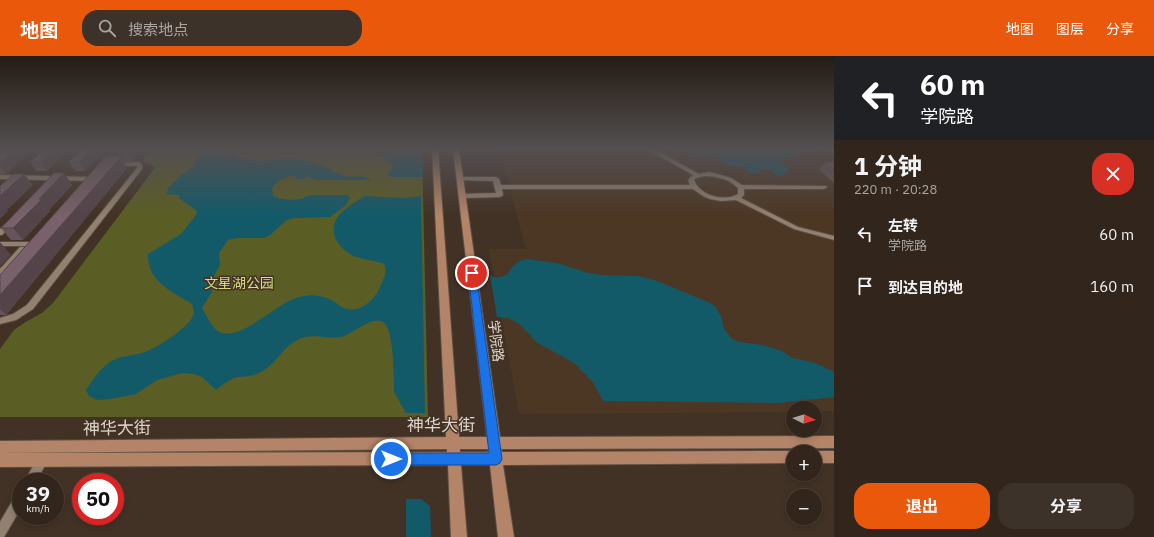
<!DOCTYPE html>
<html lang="zh">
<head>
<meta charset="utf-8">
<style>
	:root { --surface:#32261c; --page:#3d3229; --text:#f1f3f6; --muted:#a8a5a3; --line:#4d433b; --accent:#ea580c }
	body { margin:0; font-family:"IBM Plex Sans","Noto Sans SC",sans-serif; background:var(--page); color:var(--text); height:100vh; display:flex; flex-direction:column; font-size:15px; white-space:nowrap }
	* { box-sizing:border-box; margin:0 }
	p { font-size:13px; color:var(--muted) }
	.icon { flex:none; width:22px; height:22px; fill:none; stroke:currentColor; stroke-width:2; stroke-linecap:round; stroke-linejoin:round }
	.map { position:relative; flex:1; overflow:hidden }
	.side { display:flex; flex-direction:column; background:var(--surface); width:320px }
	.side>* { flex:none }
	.top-card { background:#202124; color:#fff; overflow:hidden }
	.needle { width:26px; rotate:95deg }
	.tools { position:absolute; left:786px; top:345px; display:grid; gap:8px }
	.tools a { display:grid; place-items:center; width:36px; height:36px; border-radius:50%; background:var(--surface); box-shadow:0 2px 6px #0003,0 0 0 1px var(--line); font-size:20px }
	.speed { position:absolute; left:12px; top:417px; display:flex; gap:8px; font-size:20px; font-weight:700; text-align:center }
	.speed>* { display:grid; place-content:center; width:52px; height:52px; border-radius:50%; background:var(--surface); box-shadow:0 2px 6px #0003,0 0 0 1px var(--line); line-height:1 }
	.speed small { font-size:10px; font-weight:400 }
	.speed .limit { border:6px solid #d22; background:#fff; color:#111 }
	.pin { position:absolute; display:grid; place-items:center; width:34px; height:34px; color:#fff; margin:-17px; border:2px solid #fff; border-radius:50%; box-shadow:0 1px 4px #0007 }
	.me { position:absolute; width:44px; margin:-22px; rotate:90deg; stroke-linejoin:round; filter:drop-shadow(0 0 3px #0008) }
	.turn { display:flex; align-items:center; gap:14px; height:84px; padding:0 20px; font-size:18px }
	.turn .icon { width:52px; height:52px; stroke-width:2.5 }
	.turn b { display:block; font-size:28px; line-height:34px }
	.round { display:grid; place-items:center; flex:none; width:42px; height:42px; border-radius:16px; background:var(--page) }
	.summary { display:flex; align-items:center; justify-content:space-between; height:68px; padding:0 20px }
	h1 { font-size:24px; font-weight:700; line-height:30px }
	.button { display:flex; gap:8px; margin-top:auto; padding:8px 20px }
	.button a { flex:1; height:46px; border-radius:16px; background:var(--accent); color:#fff; font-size:16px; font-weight:700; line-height:46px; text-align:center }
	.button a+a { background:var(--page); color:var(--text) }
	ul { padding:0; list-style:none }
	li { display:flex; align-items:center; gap:12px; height:52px; padding:0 20px }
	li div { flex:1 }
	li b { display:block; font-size:15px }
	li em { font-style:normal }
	header { display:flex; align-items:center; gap:24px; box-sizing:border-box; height:56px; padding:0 20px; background:var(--accent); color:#fff }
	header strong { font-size:19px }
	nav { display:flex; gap:22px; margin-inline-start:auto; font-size:14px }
	.search { width:280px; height:36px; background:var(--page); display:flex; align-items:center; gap:10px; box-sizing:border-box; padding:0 14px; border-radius:16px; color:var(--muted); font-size:15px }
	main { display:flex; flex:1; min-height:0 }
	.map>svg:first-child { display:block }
</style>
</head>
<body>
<header>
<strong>地图</strong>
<div class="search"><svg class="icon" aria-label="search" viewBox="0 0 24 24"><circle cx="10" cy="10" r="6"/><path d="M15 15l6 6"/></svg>搜索地点</div>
<nav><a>地图</a><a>图层</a><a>分享</a></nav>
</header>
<main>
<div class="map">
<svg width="834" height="481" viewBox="0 0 834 481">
	<rect width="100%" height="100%" fill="#423225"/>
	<path fill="#4c3724" d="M499,93h335v262l-19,1v-4h-22v4l-274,2 -30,-165h37z"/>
	<path fill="#5b5e24" d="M151,93h271l6,268h-428v-68l14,-19 10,-7 18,-10 11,-10 101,-134v-3l-12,-5z"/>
	<g fill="#135a69">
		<path d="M202,93h27l-1,2c19,17 47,6 69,8 9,1 19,3 27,7 7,3 12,8 20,10 7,2 21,-2 27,4h-55l-8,-4 -5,3h-7l-1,-4c-10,2 -18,4 -23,14l1,7 5,2 13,2 9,-1 11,-4h37l2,3 -4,7 -16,12 -36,1 -7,2 -17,15 -6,3h-26l-10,2 -9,13 1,12 -7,13 -1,14 -10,16c5,8 11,23 20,25 22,5 53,-28 74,-35 11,-4 24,-4 35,2 5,2 8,6 13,8 15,6 31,-8 36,-21 3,-8 8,-15 4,-23 -9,-4 -19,-4 -28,-7 -15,-6 -29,-22 -19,-39 5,-8 16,-14 24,-20l4,-2 38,2 18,-2 4,217h-19l-12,-21c0,-13 0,-64 -11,-70 -11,-6 -29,10 -39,14 -13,5 -29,-4 -45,3 -17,8 -24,28 -42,35 -7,3 -16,2 -23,4 -7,3 -13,8 -18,12l-14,-13 -8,-3 -12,-1 -25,7 -21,14 -25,5 -14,1 -8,-4 -3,-6c7,-11 14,-21 24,-28 11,-7 24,-6 35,-10 12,-4 44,-25 48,-36 2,-4 0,-8 -1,-12 -19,-12 -45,-22 -44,-50l33,-20 15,-19 1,-4 -18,-13v-3l-12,-1 1,-6 11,-11 14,-10 4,-11 6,-5z"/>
		<path d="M375,93h47l1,28h-31l-4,-2v-2l5,-7c-5,-7 -13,-10 -18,-17z"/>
		<path d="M674,93h138l-29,12 -1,2 7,6 -1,3 -3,1 -5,4 -4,-1 -4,-6h-13l2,3h-12l-5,-6h-11l-16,-8z"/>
		<path d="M527,203l30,4 31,10 13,2 37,1 19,5 51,21 8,5 6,12 2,10 8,10 7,3 23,3 20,6 10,7 23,5 19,9v25l-55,6 -176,-2 -10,-19 -19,-19 -38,-21 -16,-18 -12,-6 -11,-1 -7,-42 6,3 11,-3c6,-10 9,-14 20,-16z"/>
		<path d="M406,443h15l9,7 1,31h-25z"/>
	</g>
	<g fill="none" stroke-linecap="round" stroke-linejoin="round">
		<defs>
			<g id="minor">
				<path d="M647,93h7l45,25 10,-2 12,3 10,3 11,7 84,1 1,1 -3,2h-80v6l-3,3 57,29 36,9v4l-40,-11 -58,-29 -15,1 -11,-2 -7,-3 -10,-7h-191l1,6 -3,2 -38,1 -3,-2 3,-2 34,-1 -3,-12 -35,-1v-2l2,-1h36l3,2 2,6h189l-2,-5 5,-5zM704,120c13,0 25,3 34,12v6c-14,8 -38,2 -44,-14l2,-2z"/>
				<path d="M828,93h6v4z"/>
				<path d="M139,106l3,2v5l-109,140 -17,11 -16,4v-6l13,-4 14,-9 110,-137v-2h-22l-2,-1v-2z"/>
				<path d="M96,118l3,2 -6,5 -93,-2v-4l91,2z"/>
				<path d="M10,165l2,1v2l-10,11h-2v-6l8,-7z"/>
				<path d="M0,186h28l4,2 -4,2h-28z"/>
				<path d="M20,191h3l4,2 -24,27 -3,1v-8z"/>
				<path d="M44,397l4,1 1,4 -13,24h-12l16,-28z"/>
				<path d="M21,435v17l-17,29h-4v-15l17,-29z"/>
			</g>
			<g id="major">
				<path d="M432,93h6l21,288h28l-34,-288h6l41,288 334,-1v12l-333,1 1,3 291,-1 4,1h-4v11l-290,2 11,72h-16l-8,-72h-29l6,72h-16l-3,-72 -448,2v-14l447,-1v-3l-447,4v-12l446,-4zM460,393h28v3h-28z"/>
				<path d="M815,395h19v12h-19v-11h-4z"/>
			</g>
		</defs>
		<use href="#minor" stroke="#5b4e42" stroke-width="2"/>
		<use href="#major" stroke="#5b4e42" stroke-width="2"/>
		<use href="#minor" fill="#928070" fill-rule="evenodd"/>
		<use href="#major" fill="#b38467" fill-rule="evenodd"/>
	</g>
	<g fill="#67535b">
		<path d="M45,93l2,22h-11l-6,-9z"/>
		<path d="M82,93l3,22h-10l-6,-9z"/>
		<path d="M141,93l-9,12h-9l4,7 -121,147h-6v-40l120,-119 -2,-4z"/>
		<path d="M0,98l6,20h-6z"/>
		<path d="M825,106h9v21l-15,-13z"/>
		<path d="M64,117l8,12 -23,25 1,1 -27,29h-12l-10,-12z"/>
	</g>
	<g fill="#54444a">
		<path d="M16,93h19l-29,25 -6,-9v-3z"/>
		<path d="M55,93h15l-23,22 -6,-9z"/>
		<path d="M92,93h14l-21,22 -5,-9z"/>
		<path d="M130,93h11l-9,12 -5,-9z"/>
		<path d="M121,101l6,11 -121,147 -6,-6v-14z"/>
		<path d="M64,117l8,12 -23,25 1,1 -27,29 -10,-12 26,-29z"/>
		<path d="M24,118l9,11 -26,25 1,1 -8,8v-23z"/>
		<path d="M0,186l11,13 -11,11z"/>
	</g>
	<g fill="#78616a" stroke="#54444a">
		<path d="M6,93h10l-16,13v-8z"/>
		<path d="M45,93h10l-14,13h-11z"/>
		<path d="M82,93h10l-12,13h-11z"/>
		<path d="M121,93h9l-3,3h-9z"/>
		<path d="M106,100h14l1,1 -121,138v-20z"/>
		<path d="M825,106h9v8z"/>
		<path d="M54,117h10l-25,26h3l-29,29h-12z"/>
		<path d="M14,118h10l-24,22v-10z"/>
	</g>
	<linearGradient id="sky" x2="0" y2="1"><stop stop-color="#241c14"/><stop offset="0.58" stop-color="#544f51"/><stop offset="1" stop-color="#544f51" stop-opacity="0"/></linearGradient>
	<rect width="834" height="160" fill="url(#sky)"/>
	<path fill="#1a73e8" stroke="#114b97" d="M472,214l4,3 26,186 -2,4 -4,2h-105l-4,-1 -2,-5 2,-4 4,-2h98l-21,-180z"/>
	<g text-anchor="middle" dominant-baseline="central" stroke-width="3" stroke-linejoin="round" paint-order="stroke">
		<g font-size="14" fill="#d8de80" stroke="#423225">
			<text x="239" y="227">文星湖公园</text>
		</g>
		<g font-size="14" fill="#dfd5cc" stroke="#423225">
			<text transform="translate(496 285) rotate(83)">学院路</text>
		</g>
		<g font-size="17" fill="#dfd5cc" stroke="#423225">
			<text x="441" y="369">神华大街</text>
			<text transform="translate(117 372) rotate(-1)">神华大街</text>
		</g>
	</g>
</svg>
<div class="tools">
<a><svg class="needle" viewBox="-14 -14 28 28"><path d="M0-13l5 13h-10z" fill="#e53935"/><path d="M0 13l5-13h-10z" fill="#a8a5a3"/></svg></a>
<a>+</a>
<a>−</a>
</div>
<div class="speed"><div>39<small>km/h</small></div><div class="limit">50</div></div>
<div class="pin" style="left:472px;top:217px;background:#d93025"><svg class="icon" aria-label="arrive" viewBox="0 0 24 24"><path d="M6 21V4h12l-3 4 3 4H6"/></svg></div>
<svg class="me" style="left:391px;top:403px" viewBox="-20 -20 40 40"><circle r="17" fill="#1a73e8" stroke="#fff" stroke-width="3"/><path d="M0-11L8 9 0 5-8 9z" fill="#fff"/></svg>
</div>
<section class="side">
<div class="top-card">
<div class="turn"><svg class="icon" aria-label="left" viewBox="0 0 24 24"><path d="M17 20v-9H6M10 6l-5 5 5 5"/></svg><div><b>60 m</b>学院路</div></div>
</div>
<div class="summary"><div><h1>1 分钟</h1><p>220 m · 20:28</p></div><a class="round" style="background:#d93025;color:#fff"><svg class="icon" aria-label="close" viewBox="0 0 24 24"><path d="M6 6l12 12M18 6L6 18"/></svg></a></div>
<ul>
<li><svg class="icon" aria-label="left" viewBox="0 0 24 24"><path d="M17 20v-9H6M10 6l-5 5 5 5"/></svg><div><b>左转</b><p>学院路</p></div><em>60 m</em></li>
<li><svg class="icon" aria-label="arrive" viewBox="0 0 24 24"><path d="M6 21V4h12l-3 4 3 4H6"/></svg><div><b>到达目的地</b></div><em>160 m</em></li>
</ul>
<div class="button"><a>退出</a><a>分享</a></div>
</section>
</main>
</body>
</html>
